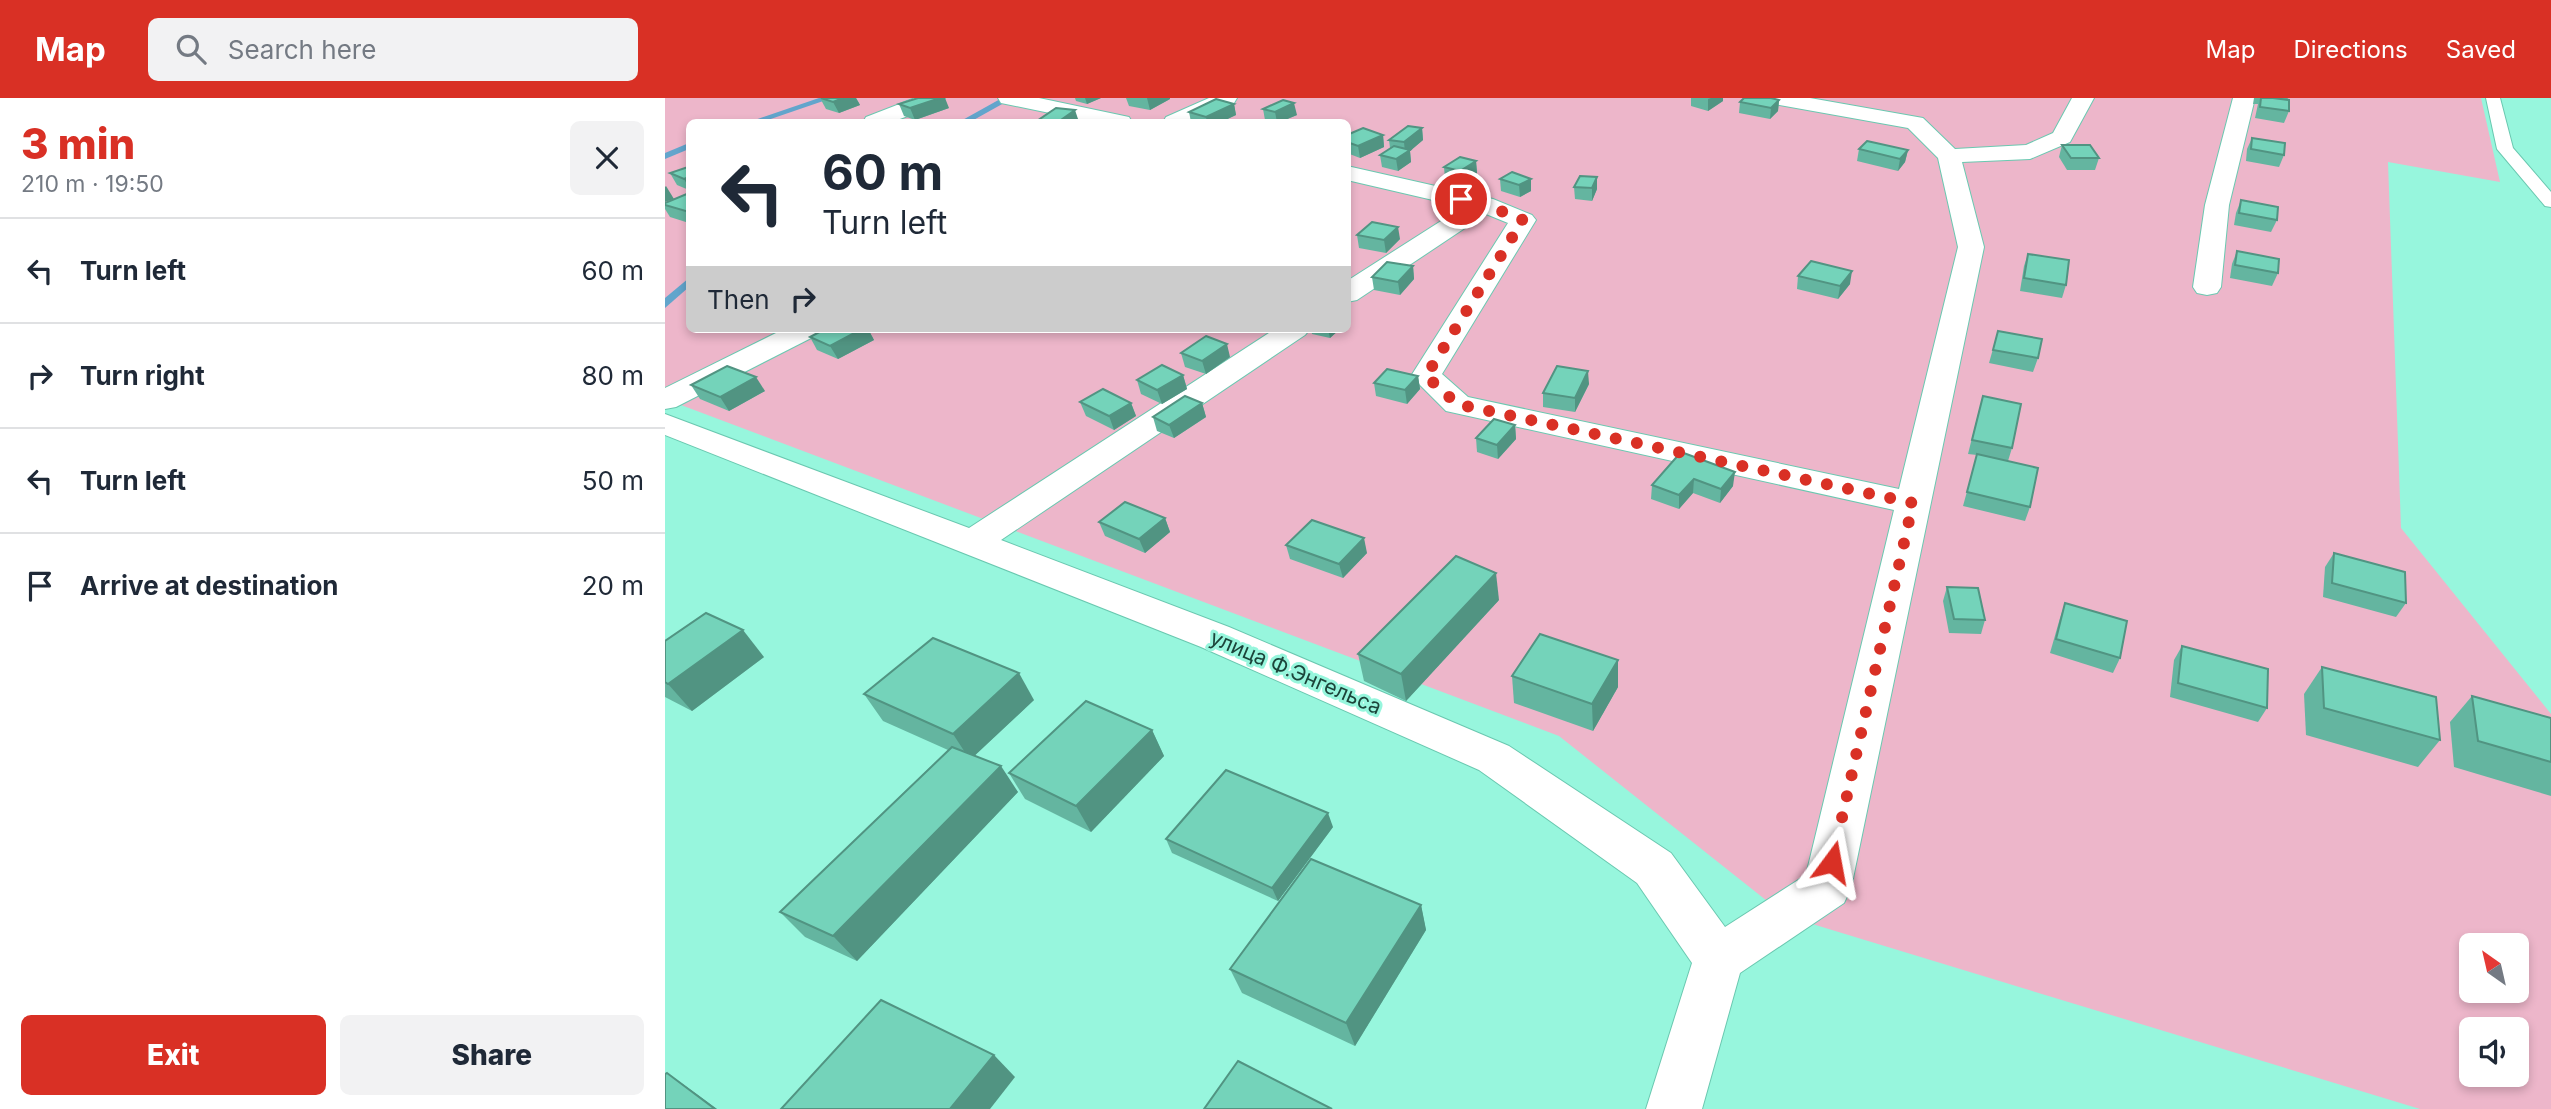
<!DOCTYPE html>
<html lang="en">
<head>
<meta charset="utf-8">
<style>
	:root { --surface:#fff; --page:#f2f2f3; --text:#1f2937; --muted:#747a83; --line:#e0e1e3; --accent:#d93025 }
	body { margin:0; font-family:Inter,sans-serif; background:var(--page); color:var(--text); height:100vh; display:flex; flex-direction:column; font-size:26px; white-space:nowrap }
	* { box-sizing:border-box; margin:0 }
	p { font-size:23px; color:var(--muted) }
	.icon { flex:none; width:38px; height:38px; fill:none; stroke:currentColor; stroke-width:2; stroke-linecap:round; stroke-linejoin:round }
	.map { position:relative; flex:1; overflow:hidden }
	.drawer { display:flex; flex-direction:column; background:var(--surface); width:665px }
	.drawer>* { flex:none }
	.top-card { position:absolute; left:21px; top:21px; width:665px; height:214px; border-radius:10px; box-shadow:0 4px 10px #0003; background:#fff; color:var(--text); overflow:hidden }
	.needle { width:46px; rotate:326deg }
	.buttons { position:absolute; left:1794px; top:835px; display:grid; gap:14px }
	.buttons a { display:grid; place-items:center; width:70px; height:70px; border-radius:10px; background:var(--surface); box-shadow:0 4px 10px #0003; font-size:35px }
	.pin { position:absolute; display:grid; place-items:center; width:60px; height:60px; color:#fff; margin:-30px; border:4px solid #fff; border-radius:50%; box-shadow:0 2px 7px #0007 }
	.me { position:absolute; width:77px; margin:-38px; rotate:13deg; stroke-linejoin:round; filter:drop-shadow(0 0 5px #0008) }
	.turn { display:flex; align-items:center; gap:24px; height:147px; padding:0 21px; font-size:32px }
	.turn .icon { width:91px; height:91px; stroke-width:2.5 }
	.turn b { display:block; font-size:49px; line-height:60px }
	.then { display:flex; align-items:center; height:66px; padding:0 21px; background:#0003; gap:14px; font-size:26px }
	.round { display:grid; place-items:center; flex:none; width:74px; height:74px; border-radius:10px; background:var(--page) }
	.overview { display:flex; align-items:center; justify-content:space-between; height:119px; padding:0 21px }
	h1 { font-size:42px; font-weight:800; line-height:52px; color:var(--accent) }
	.primary-button { display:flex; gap:14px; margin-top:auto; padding:14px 21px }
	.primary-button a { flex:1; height:80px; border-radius:10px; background:var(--accent); color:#fff; font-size:28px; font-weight:800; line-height:80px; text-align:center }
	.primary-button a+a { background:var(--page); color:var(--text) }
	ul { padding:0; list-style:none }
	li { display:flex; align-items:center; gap:21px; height:105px; padding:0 21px; border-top:2px solid var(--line) }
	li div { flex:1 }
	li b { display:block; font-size:26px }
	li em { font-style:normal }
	header { display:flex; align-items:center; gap:42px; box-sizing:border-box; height:98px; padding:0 35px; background:var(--accent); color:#fff }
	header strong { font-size:33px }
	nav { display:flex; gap:38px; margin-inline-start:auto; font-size:24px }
	.search { width:490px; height:63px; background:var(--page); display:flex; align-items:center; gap:18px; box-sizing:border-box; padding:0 24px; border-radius:10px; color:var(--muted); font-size:26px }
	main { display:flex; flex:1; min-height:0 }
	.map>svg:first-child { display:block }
</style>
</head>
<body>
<header>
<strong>Map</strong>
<div class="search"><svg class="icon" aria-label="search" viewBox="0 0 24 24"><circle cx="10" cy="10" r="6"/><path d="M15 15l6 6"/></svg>Search here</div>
<nav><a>Map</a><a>Directions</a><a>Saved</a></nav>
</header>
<main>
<section class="drawer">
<div class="overview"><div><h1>3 min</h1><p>210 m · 19:50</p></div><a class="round"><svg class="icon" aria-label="close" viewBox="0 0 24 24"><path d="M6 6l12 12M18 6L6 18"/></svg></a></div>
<ul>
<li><svg class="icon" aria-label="left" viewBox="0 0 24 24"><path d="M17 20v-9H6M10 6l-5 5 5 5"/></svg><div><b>Turn left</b></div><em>60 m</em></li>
<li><svg class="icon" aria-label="right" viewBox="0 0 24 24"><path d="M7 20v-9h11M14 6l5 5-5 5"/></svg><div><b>Turn right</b></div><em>80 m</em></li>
<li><svg class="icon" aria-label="left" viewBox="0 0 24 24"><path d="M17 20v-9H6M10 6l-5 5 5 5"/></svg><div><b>Turn left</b></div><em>50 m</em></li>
<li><svg class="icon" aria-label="arrive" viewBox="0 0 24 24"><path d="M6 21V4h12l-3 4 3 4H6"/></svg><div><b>Arrive at destination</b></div><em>20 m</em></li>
</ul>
<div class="primary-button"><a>Exit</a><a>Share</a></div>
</section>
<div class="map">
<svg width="1886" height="1011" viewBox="0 0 1886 1011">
	<rect width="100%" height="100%" fill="#97f6dd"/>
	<path fill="#edb6ca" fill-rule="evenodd" d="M0,0h1816l19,84 -112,-20 13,366 150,186v395h-131l-634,-193 -227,-180 -894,-337zM24,24h658v207h-658zM1806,847h46v45h-46zM1806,931h46v45h-46z"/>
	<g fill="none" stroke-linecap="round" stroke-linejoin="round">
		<g fill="#62a5cc" fill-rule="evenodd">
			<path d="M154,0h13l-70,24h-13z"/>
			<path d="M337,0h11l-43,24h-11z"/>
			<path d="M24,45v6l-24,10v-6z"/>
			<path d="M24,180v9l-24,21v-10z"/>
		</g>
		<defs>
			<path id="service" d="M1821,0h14l13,50 38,44v15l-6,-1 -48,-57z"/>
			<g id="minor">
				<path d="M250,0h30l-3,5 -50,19h-29l3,-5z"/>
				<path d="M333,0h41l90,19 3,5h-39l-92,-19z"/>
				<path d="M544,0h28l-3,5 -43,19h-28l3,-5z"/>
				<path d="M1098,0h47l113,20 32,31 71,-4 27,-12 19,-35h22l-24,44 -40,17 -68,3 22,85 -133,641 -7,15 -104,70 -38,136h-56l46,-146 -55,-80 -158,-113 -278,-123 -536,-212v-21l304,114 306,-199h35l-5,6 -304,205 228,87 280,119 162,107 54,74 81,-52 88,-365 -448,-99 -35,-35 97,-153 -22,-9 -129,86 -10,2v-21l116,-74 -116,-27v-14l146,33 39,16 4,5 -94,154 26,23 431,92 59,-242 -20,-89 -30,-30 -134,-24 -8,-1z"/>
				<path d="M1568,0h22l-26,107 -8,82 -4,6 -10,2 -10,-2 -4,-6 12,-82z"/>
				<path d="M119,231h38l-5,6 -141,72 -11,2v-21z"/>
			</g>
		</defs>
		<use href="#service" stroke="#6ac8b0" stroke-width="2"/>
		<use href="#minor" stroke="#6ac8b0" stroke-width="2"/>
		<use href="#service" fill="#fff" fill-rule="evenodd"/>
		<use href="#minor" fill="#fff" fill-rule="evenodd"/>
	</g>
	<g fill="#64b5a0">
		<path d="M155,0h36l4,7 -21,8 -13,-4z"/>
		<path d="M410,0h26l-14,6 -11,-3z"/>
		<path d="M461,0h44v1l-20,11 -21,-4z"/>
		<path d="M1026,0h32v3l-15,10 -17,-5z"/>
		<path d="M1589,0h34l-1,2 2,11 -5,12 -29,-5 3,-14h-5z"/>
		<path d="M1114,2l-1,11 -8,8 -31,-6 1,-11z"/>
		<path d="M234,6l50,4 -34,12 -11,-4z"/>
		<path d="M569,6l2,11 -15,7h-30l-2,-10z"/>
		<path d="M598,11l34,6 -17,7h-7l-8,-2z"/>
		<path d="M757,30l1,12 -13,11 1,11 -13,9 -16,-4 -2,-12 10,-7 -1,-8z"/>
		<path d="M682,37h36l1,12 -24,11 -13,-5z"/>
		<path d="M1587,40l32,17 -5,12 -33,-6 1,-12z"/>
		<path d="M1397,47l37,13 -4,12h-28l-8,-13z"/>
		<path d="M1194,51l49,1 -3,12 -7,9 -41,-10z"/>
		<path d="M811,63l1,12 -16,11 -16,-5 -1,-12z"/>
		<path d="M24,69v23l-12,-5 -7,-12z"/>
		<path d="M847,74l19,19 -11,6 -19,-6 -1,-12z"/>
		<path d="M909,89l23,2 -5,12 -17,-2z"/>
		<path d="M24,95v30l-19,-6 -5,-8v-6z"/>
		<path d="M1576,102l36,20 -6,12 -37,-7 2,-12z"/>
		<path d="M692,137l43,4 -14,14 -27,-5z"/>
		<path d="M1572,153l41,22 -6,13 -42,-8 2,-14z"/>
		<path d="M1363,156l38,31 -4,13 -42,-7 4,-25z"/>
		<path d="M748,168l1,13 -14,16 -26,-5 -2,-13z"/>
		<path d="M1133,178l52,8 -12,15 -41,-10z"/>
		<path d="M160,231h43l6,11 -36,19 -21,-9 -7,-13z"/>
		<path d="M646,231h29l-10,9 -18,-4z"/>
		<path d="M1333,233l40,27 -5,14 -44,-9z"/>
		<path d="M516,255l49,4 -24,17 -21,-7z"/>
		<path d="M518,277l4,14 -25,15 -21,-10 -4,-14z"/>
		<path d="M753,278l2,13 -13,15 -31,-8 -2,-13z"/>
		<path d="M924,286l-14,28 -32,-5v-14z"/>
		<path d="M26,287l74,6 -36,20 -29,-12z"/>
		<path d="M415,304l51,1 5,13 -22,14 -28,-14z"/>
		<path d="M537,305l4,14 -32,21 -17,-7 -4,-14z"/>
		<path d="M1314,312l33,38 -4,13 22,46 -5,14 -62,-15 14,-51 -9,-1z"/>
		<path d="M850,327l1,14 -18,20 -21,-7 -1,-14z"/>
		<path d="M1016,354l52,34 -13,17 -27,-10 -14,16 -28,-10 1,-14z"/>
		<path d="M500,420l5,14 -25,21 -40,-17 -6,-14z"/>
		<path d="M621,447l81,8 -24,25 -53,-19z"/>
		<path d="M1669,455l72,50 -10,14 -73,-20 2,-30z"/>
		<path d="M1282,489l38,33 -4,14 -32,-1 -6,-32z"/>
		<path d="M834,502l-93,101 -42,-20 -6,-27z"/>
		<path d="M1400,505l55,55 -7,15 -63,-20 10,-35z"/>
		<path d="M0,543l99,16 -72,54 -27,-14z"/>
		<path d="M1517,548l85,62 -9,14 -88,-25 4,-37z"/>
		<path d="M953,562v27l-25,44 -79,-28 -2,-27z"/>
		<path d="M1657,569l118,73 -22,27 -112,-32 -2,-41z"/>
		<path d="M199,596l170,6 -59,55 43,37 -161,169 -52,-24 -25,-25 168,-162 -65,-29z"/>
		<path d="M1807,598l79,22v78l-97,-29 -4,-45z"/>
		<path d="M487,632l12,26 -73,76 -66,-33 -16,-26z"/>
		<path d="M668,729l-55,74 -106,-48 -6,-14z"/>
		<path d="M756,807l5,25 -71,116 -113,-53 -12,-24z"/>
	</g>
	<g fill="#519482">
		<path d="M178,0h13l4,7 -21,8 -6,-11z"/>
		<path d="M275,0h5l4,10 -34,12 -5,-12z"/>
		<path d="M420,0h16l-14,6z"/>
		<path d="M482,0h23v1l-20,11z"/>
		<path d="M1046,0h12v3l-15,10v-12z"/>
		<path d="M1114,2l-1,11 -8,8 1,-11z"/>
		<path d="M629,5l3,12 -17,7h-3l-2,-10z"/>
		<path d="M569,6l2,11 -15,7h-14l-1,-5z"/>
		<path d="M410,12l4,12h-21z"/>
		<path d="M757,30l1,12 -13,11 1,11 -13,9 -2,-12 9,-6 -1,-11z"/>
		<path d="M718,37l1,12 -24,11 -2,-12z"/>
		<path d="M1243,52l-3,12 -7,9 2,-12z"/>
		<path d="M811,63l1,12 -16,11 -1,-13z"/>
		<path d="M24,79v11l-5,-9z"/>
		<path d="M932,79v12l-5,12v-13z"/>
		<path d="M866,81v12l-11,6 -1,-12z"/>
		<path d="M1,88l8,13 -9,3v-15z"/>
		<path d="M733,129l2,12 -14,14 -2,-13z"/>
		<path d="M748,168l1,13 -14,16 -2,-13z"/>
		<path d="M1187,173l-2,13 -12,15 2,-13z"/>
		<path d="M197,231h6l6,11 -36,19 -8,-13z"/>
		<path d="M663,231h12l-10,9z"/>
		<path d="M562,246l3,13 -24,17 -4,-13z"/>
		<path d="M923,273l1,13 -14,28v-14z"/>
		<path d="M518,277l4,14 -25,15 -5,-14z"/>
		<path d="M753,278l2,13 -13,15 -2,-14z"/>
		<path d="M91,279l9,14 -36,20 -9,-14z"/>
		<path d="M466,305l5,13 -22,14 -5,-14z"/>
		<path d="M537,305l4,14 -32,21 -5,-13z"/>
		<path d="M850,327l1,14 -18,20 -1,-14z"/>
		<path d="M1070,374l-2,14 -13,17 1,-14z"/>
		<path d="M1029,381l-1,14 -14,16v-14z"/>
		<path d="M500,420l5,14 -25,21 -6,-14z"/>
		<path d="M699,440l3,15 -24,25 -4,-14z"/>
		<path d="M831,475l3,27 -93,101 -5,-27z"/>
		<path d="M78,532l21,27 -72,54 -24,-27z"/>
		<path d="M953,562v27l-25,44 -1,-27z"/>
		<path d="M354,575l15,27 -64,60 -17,-26z"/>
		<path d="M487,632l12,26 -73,76 -15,-26z"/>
		<path d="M336,668l17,26 -161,169 -24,-25z"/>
		<path d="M663,715l5,14 -55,74 -6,-13z"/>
		<path d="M756,807l5,25 -71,116 -9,-23z"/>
		<path d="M329,957l21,22 -25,32h-40z"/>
		<path d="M2,975l31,22 19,14h-2z"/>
	</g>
	<g fill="#74d3ba" stroke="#519482" stroke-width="2">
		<path d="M156,0h22l-10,4z"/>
		<path d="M253,0h22l-30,10 -11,-4z"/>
		<path d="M1079,0h27l8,2 -8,8 -31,-6z"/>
		<path d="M1596,0h12l16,2v11l-29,-4z"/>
		<path d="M551,1l18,5 -28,13 -17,-5z"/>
		<path d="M618,2l11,3 -19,9 -12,-3z"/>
		<path d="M391,10l19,2 -17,12 -21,-1z"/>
		<path d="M95,22l7,2h-14z"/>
		<path d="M642,22l9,2h-15z"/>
		<path d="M743,28l14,2 -18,14 -15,-2z"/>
		<path d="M698,30l20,7 -25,11 -11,-4v-7z"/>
		<path d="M1587,40l33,5 -1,12 -33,-6z"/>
		<path d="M1202,43l41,9 -8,9 -41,-10z"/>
		<path d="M1397,47h28l9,13h-28z"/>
		<path d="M729,48l16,4 -14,9 -16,-4z"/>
		<path d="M795,59l16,4 -16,10 -16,-4z"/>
		<path d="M23,69h1v10l-5,2 -14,-6z"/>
		<path d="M847,74l19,7 -12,6 -19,-6z"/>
		<path d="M915,78l17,1 -5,11 -18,-1z"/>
		<path d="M24,95v19l-24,-7v-2z"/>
		<path d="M1576,102l37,7 -1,13 -38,-7z"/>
		<path d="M707,124l26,5 -14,13 -27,-5z"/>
		<path d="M1572,153l42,8 -1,14 -43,-8z"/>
		<path d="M1363,156l41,6 -3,25 -42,-7z"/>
		<path d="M1146,163l41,10 -12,15 -42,-10z"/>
		<path d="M722,164l26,4 -15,16 -26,-5z"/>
		<path d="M160,231h37l-32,17 -20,-9z"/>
		<path d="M1333,233l44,8 -4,19 -45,-8z"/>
		<path d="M541,238l21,8 -25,17 -21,-8z"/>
		<path d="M497,267l21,10 -26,15 -20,-10z"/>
		<path d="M62,268l29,11 -36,20 -29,-12z"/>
		<path d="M892,268l31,5 -13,27 -32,-5z"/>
		<path d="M722,271l31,7 -13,14 -31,-7z"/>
		<path d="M438,291l28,14 -22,13 -29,-14z"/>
		<path d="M520,298l17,7 -33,22 -16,-8z"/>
		<path d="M1318,298l38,8 -9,44 -40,-8z"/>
		<path d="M829,321l21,6 -18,20 -21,-7z"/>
		<path d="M1016,354l54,20 -14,17 -27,-10 -15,16 -27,-10z"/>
		<path d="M1312,356l61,14 -8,39 -63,-15z"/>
		<path d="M460,404l40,16 -26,21 -40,-17z"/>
		<path d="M647,422l52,18 -25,26 -53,-19z"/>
		<path d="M1669,455l71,19 1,31 -74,-20z"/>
		<path d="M791,458l40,17 -95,101 -43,-20z"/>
		<path d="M1282,489l31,1 7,32 -31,-1z"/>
		<path d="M1400,505l62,18 -7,37 -64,-19z"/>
		<path d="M41,515l37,17 -75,54 -3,-2v-41z"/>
		<path d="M875,536l78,26 -26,44 -80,-28z"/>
		<path d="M268,540l86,35 -66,61 -89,-40z"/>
		<path d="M1517,548l86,23 -1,39 -89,-25z"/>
		<path d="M1657,569l114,30 4,43 -116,-32z"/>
		<path d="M1807,598l79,22v44l-73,-21z"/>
		<path d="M421,603l66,29 -76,76 -67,-33z"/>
		<path d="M287,649l49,19 -168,170 -53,-24z"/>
		<path d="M561,672l102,43 -56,75 -106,-49z"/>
		<path d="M646,761l110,46 -75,118 -116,-54z"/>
		<path d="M216,902l113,55 -44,54h-169z"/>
		<path d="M573,963l94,48h-128z"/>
		<path d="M2,975l48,36h-50v-35z"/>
	</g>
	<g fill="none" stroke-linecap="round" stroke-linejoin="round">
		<path stroke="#d93025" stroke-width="12" stroke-dasharray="0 21.6" d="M796,101l23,5 39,16 -97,156 31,28 456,99 -81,359"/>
	</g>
	<g text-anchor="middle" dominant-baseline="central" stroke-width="6" stroke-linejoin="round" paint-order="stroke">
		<g font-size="21" fill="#1c443a" stroke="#97f6dd">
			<text transform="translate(631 574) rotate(23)">улица Ф.Энгельса</text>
		</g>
	</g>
</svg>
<div class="buttons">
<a><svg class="needle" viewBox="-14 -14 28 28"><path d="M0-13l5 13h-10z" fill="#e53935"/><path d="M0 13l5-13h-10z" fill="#747a83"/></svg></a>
<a><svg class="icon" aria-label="sound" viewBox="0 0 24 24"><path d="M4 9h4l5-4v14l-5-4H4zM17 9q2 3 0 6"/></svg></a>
</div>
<div class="pin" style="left:796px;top:101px;background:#d93025"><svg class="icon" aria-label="arrive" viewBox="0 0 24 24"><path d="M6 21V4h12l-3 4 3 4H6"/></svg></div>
<svg class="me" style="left:1167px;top:764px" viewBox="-20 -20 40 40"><path d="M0-17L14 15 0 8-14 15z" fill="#d93025" stroke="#fff" stroke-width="4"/></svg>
<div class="top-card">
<div class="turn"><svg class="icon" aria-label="left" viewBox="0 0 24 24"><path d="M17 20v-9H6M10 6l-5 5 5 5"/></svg><div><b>60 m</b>Turn left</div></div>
<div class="then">Then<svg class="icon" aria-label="right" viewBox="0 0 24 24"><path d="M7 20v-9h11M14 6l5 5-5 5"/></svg></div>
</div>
</div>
</main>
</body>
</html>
